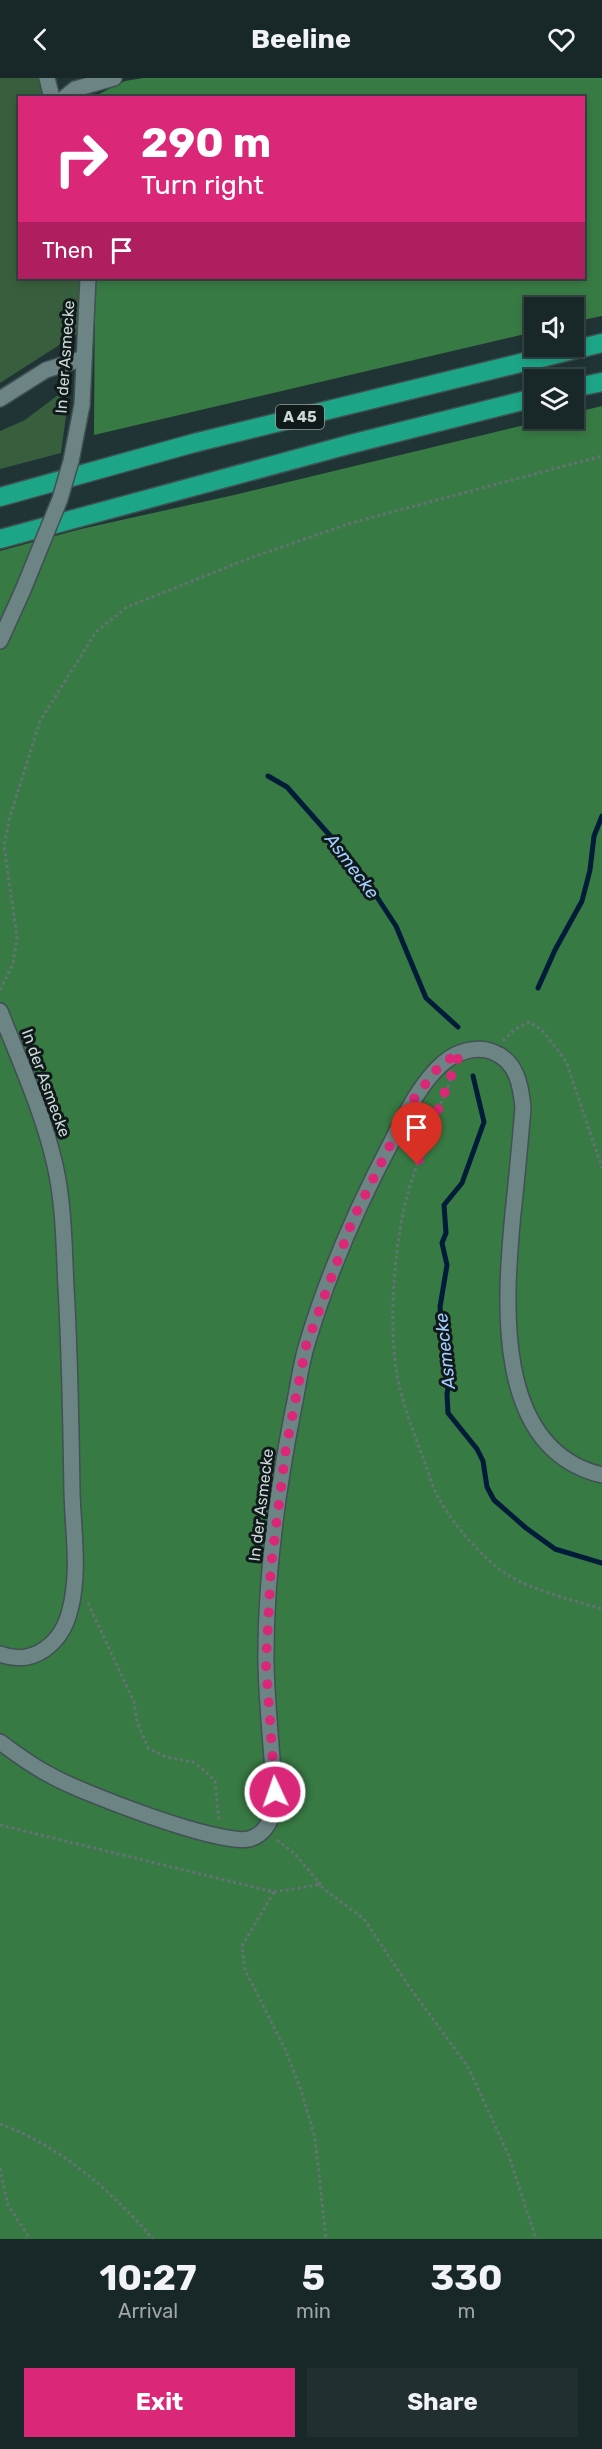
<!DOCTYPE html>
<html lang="en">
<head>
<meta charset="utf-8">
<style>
	:root { --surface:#182728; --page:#212f30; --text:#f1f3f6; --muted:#9fa5a8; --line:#364445; --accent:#db2777 }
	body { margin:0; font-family:Rubik,sans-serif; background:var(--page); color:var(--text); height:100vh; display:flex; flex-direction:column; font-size:22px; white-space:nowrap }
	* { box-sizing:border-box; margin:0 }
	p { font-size:20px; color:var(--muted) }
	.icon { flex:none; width:33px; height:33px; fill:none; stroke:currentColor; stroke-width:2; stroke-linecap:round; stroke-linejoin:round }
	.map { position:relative; height:2161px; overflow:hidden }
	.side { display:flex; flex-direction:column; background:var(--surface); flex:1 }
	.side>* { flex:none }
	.top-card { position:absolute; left:18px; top:18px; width:567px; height:183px; border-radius:0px; box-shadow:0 3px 9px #0003,0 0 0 2px var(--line); background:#db2777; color:#fff; overflow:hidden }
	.controls { position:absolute; left:524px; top:219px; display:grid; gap:12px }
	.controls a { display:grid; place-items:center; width:60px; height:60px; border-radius:0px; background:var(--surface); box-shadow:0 3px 9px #0003,0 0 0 2px var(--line); font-size:30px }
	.pin { position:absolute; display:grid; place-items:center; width:51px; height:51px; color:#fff; margin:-62px -26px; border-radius:50% 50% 50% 0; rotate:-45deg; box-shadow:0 0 6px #0007 }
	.pin .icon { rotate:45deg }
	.me { position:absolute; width:66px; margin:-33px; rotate:357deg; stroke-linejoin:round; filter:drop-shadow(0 0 4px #0008) }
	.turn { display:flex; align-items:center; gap:21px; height:126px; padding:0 24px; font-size:27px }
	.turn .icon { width:78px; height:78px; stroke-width:2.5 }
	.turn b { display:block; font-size:42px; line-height:51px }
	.then { display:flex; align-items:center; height:57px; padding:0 24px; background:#0003; gap:12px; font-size:22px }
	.eta { display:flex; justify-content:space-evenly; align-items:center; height:102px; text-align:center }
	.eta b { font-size:36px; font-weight:700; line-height:42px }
	.primary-button { display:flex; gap:12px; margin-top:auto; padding:12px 24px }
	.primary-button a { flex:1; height:69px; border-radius:0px; background:var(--accent); color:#fff; font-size:24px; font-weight:700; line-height:69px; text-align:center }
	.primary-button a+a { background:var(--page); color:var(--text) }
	header { display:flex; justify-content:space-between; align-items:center; height:78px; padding:0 24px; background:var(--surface); font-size:27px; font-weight:700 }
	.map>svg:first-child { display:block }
</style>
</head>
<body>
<header><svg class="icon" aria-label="back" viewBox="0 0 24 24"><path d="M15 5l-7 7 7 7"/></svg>Beeline<svg class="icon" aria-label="heart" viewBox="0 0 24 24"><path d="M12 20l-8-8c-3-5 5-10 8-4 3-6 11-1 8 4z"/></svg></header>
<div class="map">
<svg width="602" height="2161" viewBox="0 0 602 2161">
	<rect width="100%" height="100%" fill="#203435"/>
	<g fill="#385f3d">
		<path d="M0,0h43l4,19 -27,1v180h62l-1,53 -81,52z"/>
		<path d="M70,308l-9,67 -61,16v-38l25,-11z"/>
	</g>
	<g fill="#387a43">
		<path d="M143,0h459v238l-29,6v-14h-39v24l-440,103 1,-157h489v-180h-493l34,-17z"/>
		<path d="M602,328v1833h-602v-1688l81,-22 153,-34 316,-76 23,-1v-5z"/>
	</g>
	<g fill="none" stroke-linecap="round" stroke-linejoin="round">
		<g stroke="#011c38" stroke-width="5">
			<path d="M268,698l19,11 69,78 40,61 30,72 32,29"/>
			<path d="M538,910l17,-38 27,-49 8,-31 4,-34 8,-20"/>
			<path d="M473,998l11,46 -22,61 -18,22 2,28 -4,10 5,22 -7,42 5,53 5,16 -3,18 1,19 29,36 6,12 4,26 7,13 32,28 29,21 47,14"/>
		</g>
		<defs>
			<g id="minor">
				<path d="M47,0l5,20"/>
				<path d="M64,20l11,-9 39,-11"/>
				<path d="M0,321l46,-29 38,-12"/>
				<path d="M82,327l6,-127"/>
				<path d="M0,563l23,-51"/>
				<path d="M0,933c20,51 43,101 55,154 9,40 9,82 11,122 4,69 5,137 6,205 1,38 8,81 -2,118 -8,33 -36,57 -70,44"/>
				<path d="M0,1664c16,12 32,24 50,33 29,17 170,71 199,64 16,-4 23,-20 26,-34 -2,-47 -8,-94 -9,-141 -1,-84 11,-171 27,-253 5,-22 7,-45 14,-67 21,-71 51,-139 86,-205 13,-26 27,-55 49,-75 13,-12 35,-19 51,-12 24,9 28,34 30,56 -3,35 -6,70 -10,105 -8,86 -21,236 89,262"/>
			</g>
			<g id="highway">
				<path d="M573,310l29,-6"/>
				<path d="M0,419l194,-54 408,-100"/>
				<path d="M0,461l351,-95 183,-46"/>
			</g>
		</defs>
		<use href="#minor" stroke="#3f5152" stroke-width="18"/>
		<use href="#highway" stroke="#3f5152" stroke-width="21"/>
		<g stroke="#627373" stroke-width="3" stroke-dasharray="3 3" stroke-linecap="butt">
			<path d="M0,912l13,-26 4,-27 -13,-91 5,-26 31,-99 56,-89 31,-25 123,-49 101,-35 251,-67"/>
			<path d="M503,963l11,-11 15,-8 13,8 24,31 36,107"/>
			<path d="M451,1001c-15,37 -32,75 -43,114 -14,51 -19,124 -12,176 5,31 17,62 28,91 5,14 9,30 17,42 14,25 43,58 67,73 26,16 65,25 94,34"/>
			<path d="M88,1525l46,99 3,20 11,26 18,9 27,5 12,9 10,10 4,40"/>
			<path d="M0,1747l274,67 44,-7"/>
			<path d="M277,1762l17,13 26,31 -4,-1 48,36 44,66 60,82 41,89 27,83"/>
			<path d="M274,1814l-32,54 3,24 40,79 16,41 14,48 11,101"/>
			<path d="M0,2046c61,22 111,67 153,115"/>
			<path d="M0,2090l8,37 22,34"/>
		</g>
		<use href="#minor" stroke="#6d8485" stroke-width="15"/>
		<use href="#highway" stroke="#1da588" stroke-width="18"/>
		<defs>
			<path id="minor-bridge" d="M23,512l37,-91 11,-38 11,-56"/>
		</defs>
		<use href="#minor-bridge" stroke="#3f5152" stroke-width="18" stroke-linecap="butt"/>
		<use href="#minor-bridge" stroke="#6d8485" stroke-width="15"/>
	</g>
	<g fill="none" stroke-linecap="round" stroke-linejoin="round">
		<path stroke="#db2777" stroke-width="10" stroke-dasharray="0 18" d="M275,1714l-9,-128 5,-98 15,-118 20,-102 47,-127 60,-119 28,-36 19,-11 -43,111"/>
	</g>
	<g text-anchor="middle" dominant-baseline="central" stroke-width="6" stroke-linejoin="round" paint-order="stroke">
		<rect fill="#111a1b" stroke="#94a0a0" stroke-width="1.5" x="276" y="327" width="48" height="24" rx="4.5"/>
		<g font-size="15" font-weight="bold" fill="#ccd9d9">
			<text x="300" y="339">A 45</text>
		</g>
		<g font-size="16" fill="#ccd9d9" stroke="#111a1b">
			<text transform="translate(65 279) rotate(-86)">In der Asmecke</text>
			<text transform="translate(46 1005) rotate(70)">In der Asmecke</text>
			<text transform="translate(261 1427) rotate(-83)">In der Asmecke</text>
		</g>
		<g font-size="18" font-style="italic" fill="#a2ceff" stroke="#111a1b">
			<text transform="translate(352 788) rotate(53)">Asmecke</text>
			<text transform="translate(445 1273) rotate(-96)">Asmecke</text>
		</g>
	</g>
</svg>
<div class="controls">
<a><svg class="icon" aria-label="sound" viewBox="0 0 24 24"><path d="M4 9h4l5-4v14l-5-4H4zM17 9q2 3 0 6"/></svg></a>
<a><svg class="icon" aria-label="layers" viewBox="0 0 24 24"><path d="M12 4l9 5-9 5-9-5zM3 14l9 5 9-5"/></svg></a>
</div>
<div class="pin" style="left:417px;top:1086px;background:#d93025"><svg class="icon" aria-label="arrive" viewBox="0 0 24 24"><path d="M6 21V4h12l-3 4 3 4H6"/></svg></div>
<svg class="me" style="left:275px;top:1714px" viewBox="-20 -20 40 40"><circle r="17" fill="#db2777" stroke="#fff" stroke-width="3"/><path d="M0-11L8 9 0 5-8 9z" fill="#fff"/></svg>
<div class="top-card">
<div class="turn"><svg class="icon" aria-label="right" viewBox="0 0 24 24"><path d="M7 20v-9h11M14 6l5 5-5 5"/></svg><div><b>290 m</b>Turn right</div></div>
<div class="then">Then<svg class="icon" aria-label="arrive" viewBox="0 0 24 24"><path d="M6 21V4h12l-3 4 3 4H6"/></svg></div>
</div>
</div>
<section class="side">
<div class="eta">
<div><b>10:27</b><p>Arrival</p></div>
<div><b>5</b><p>min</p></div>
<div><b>330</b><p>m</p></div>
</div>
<div class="primary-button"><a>Exit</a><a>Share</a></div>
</section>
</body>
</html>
